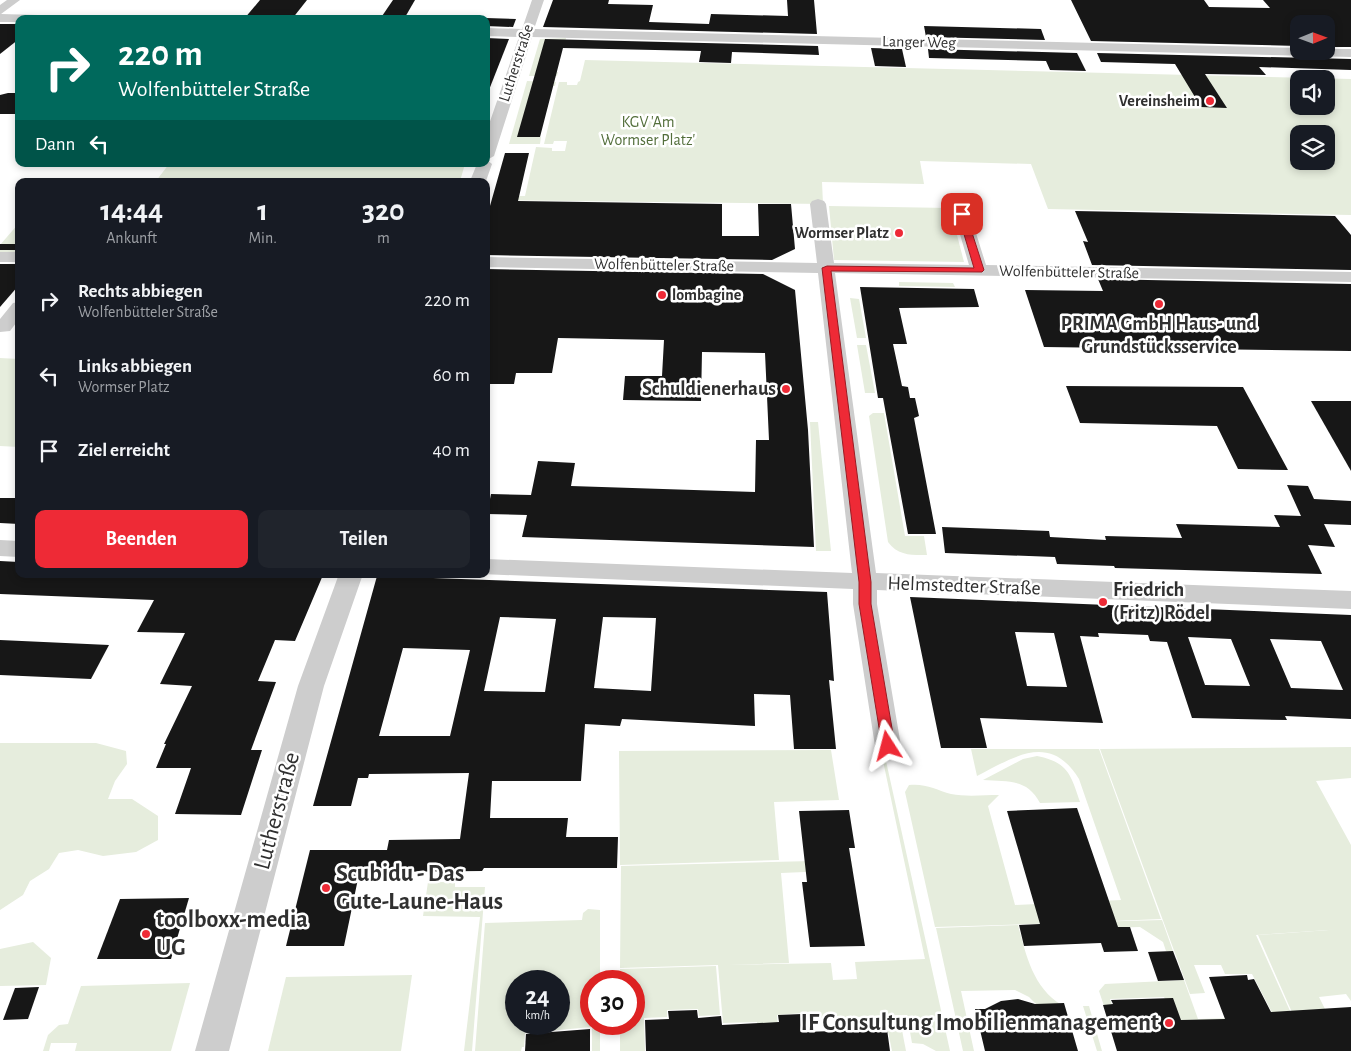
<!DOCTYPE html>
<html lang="de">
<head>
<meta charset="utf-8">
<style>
	:root { --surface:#171b24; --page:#20242c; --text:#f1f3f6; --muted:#9ea1a6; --accent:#ee2a36 }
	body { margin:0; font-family:"Alegreya Sans",sans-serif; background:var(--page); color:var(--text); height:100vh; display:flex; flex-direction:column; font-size:19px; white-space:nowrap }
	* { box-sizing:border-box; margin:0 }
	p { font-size:16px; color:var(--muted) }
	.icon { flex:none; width:28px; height:28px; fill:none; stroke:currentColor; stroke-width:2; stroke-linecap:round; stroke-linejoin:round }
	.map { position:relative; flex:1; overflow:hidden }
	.panel { position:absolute; left:15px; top:178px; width:475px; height:400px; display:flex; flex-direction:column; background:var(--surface); border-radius:10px; box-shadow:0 2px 8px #0003 }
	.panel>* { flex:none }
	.hud { position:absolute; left:15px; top:15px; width:475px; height:152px; border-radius:10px; box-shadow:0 2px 8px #0003; background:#00695c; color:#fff; overflow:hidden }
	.needle { width:32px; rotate:89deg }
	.fabs { position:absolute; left:1290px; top:15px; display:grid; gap:10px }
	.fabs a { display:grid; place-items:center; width:45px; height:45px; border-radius:10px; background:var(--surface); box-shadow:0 2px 8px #0003; font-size:25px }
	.speed { position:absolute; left:505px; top:970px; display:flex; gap:10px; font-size:25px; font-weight:700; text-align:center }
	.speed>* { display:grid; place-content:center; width:65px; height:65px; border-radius:50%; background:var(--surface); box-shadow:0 2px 8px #0003; line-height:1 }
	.speed small { font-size:12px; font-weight:400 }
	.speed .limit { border:8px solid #d22; background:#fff; color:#111 }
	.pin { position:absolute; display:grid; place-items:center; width:42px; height:42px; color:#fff; margin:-21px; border-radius:10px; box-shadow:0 2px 8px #0006 }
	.me { position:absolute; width:55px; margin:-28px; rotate:351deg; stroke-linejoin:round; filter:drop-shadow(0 0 4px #0008) }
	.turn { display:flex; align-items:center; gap:18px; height:105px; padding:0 20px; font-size:22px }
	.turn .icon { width:65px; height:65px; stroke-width:2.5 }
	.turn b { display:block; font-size:35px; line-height:42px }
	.then { display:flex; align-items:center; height:48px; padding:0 20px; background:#0003; gap:10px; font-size:19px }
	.eta { display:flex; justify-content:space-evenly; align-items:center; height:85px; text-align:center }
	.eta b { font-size:30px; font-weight:600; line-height:35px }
	.primary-button { display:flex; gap:10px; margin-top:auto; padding:10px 20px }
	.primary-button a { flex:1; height:58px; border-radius:10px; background:var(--accent); color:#fff; font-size:20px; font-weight:600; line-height:58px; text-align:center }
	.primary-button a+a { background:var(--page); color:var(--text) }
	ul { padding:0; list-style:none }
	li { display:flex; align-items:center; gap:15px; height:75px; padding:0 20px }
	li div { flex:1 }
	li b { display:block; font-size:19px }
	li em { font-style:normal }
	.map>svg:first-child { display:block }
</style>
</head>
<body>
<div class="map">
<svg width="1351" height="1051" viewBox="0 0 1351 1051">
	<rect width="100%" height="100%" fill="#fff"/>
	<g fill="#e6eddd" fill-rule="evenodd">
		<path d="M566,38l-1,5 -29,29h22l-1,4h-28l11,-37z"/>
		<path d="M585,60l766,19v136l-303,-6 -17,-45 -111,-3 4,23 -102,-2 1,22 -331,-4 1,-4h32l11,-49 16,1v3h13l2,-10h-13l-1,3h-9l15,-62h8v3h10l1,-3 2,-1zM1299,79h27v27h-27zM1299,134h27v27h-27z"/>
		<path d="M527,81l29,1 -1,4h-23l-14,51h23l-1,7h-31z"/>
		<path d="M169,164h296l-5,17h-304z"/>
		<path d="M829,206l121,2 14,54 -130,-2z"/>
		<path d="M19,223v30l-19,-1v-7z"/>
		<path d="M899,282l54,1 2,4 -56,-1z"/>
		<path d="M850,298l9,1 7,39h-9z"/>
		<path d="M857,345h9l9,48h-10z"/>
		<path d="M0,358l19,1v88l-19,-1z"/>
		<path d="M873,413h11l21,123h19l3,19c-15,0 -29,1 -39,-13l-19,-126z"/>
		<path d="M810,422h8l13,129h-15z"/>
		<path d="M0,743h96l30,8 1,13 -12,17 -7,18h24l26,17v24l-22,12 -33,4 -25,-6 -19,3 -10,16 -19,12 -7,14 -23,15z"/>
		<path d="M1351,747v31l-35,3 35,64v156l-5,-7 -27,3 7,14 -17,40 -51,-116 85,-6 -87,6 52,116h-16l-40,-77h-27l-4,-9h-27l11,28 -15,1 -90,-245z"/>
		<path d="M971,749h128l62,170 -72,3 73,-2 11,31h-7l-3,-9 -23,-15 -76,2 -2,-6 -127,4 -30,-135 4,-7c16,-2 28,5 42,9 15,3 33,1 48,1l-11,11 27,99 106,-5 -42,-121c-29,-47 -65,-22 -102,-3z"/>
		<path d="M831,750l8,50 -65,2 5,58 -159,5 -1,-114z"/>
		<path d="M1037,756c31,6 34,19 43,46l-40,1c-13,-25 -32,-21 -57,-23l40,-21z"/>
		<path d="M883,761h3l64,290h-14l-13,-7 -11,-1 -5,-28 -103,4 -1,-6 -26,2 3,36h-20l-3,-29 -34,1 -5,-58 -98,3 1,-102 230,-6 2,10 -72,3 8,90 -62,2 104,-2 2,17 24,-1 -2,-17 70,-3z"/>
		<path d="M428,882h27v5h30l-13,164h-8l16,-134 -57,-1z"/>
		<path d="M588,909l12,1v71h-9v43h9v27h-8v-24l-67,6 -1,14h-2l-1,4h-46l10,-128 97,-3 1,-7zM516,981h43v43h-43z"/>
		<path d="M1018,925c8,30 15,63 44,80l-24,1 -9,-9 -14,-7 -54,1 13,60h-11l-27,-123z"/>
		<path d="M33,942l18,16 -5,27 -46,1v-37z"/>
		<path d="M716,966l4,49 -21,1 -1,-7 -31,1v7l-23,1 1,33h-25v-27h14v-43h-14v-12z"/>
		<path d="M412,975l-11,76h-133l18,-74z"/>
		<path d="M1184,980l14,39 35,-1 -42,33 -27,-54 -54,2 2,6 -8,1 -5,-15 6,-7z"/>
		<path d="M190,983l-19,68h-96l2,-8h-26l-2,8h-6l5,-16 11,-10 9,-1 13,-38z"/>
		<path d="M1083,1006h6l13,45h-5z"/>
		<path d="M901,1025l5,26h-14l-5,-25z"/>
	</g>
	<g fill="#171717" fill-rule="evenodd">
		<path d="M260,0h47l-15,19h-48z"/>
		<path d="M393,0h22l-11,19h-24z"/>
		<path d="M553,0h56l-1,4 45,1 -4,17 60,2 2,-10 77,2 -1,-16h27l3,34 -274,-7z"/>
		<path d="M1071,0h133l5,7 61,1 -7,-8h88v47h-25v-23h-27v22l-208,-5z"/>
		<path d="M486,19v-1l30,1 -3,8 -27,-1z"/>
		<path d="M0,24h19v15l-19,15z"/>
		<path d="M924,26l117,3 4,11 -119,-3z"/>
		<path d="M486,38l23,1 -22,56 -1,-1z"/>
		<path d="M545,39l273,7 1,9 -87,-3 -1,11 -32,-1 2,-11 -138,-3 -23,89h-23z"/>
		<path d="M871,48l31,1 4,18 -31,-1z"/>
		<path d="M928,49l149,4 9,18 -36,-1 -4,-9 -117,-3z"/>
		<path d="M1097,53l254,6v11l-92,-3 7,8 -61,-1 22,34 -26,-1 -26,-43 -74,-2z"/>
		<path d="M8,93h11v21h-19v-19z"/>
		<path d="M505,153h24l-11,48 204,3v32h37l-1,-32h33l4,45 -23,11 -286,-5v-35z"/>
		<path d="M1075,211l260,5 16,19v35l-259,-5 -9,-24 5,1z"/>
		<rect x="0" y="244" width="19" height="6"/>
		<path d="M0,264h19v21l-19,22z"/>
		<path d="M486,269l277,5 32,16 13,140 6,117 -292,-10 5,-22 -40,-1 4,-20 40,1 7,-34 37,2 -4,23 184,6 1,-52h13l-4,-87 -63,-1 -1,49 -78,-1 2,-24h37l2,-36 -106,-2 -6,35h-36l-2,11h-28z"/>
		<path d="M1098,279l253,5v67l-307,-4 -19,-57 78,1z"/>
		<path d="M860,287l114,2 5,18 -80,1 8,36h-14l9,42 6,1 2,11h5l4,18 -5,2 22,116h-28l-25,-136h-5z"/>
		<path d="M1066,386l177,1 45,83 -50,-1 -21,-43 -137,-3z"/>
		<path d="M1311,401h40v70z"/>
		<path d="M1287,485l21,1 6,13 37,2v24l-27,-1 11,23 -27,-2 14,29 -207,-6 -1,-2 -57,-2 -2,-7 -110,-4 -3,-26 107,4 1,6 56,3 -1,-4 77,2 -6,-14 104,3 -6,-12 27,1z"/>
		<path d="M0,498h19v26l-19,-1z"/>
		<path d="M0,561l19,1v12l304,1 -28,66 -20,-1 -17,41 18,1 -25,68h11l-21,65 -66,-1 16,-46h-35l10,-24h-2l28,-58 -32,-2 25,-51 -48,-1 17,-32 -154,-6z"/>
		<path d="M377,576l450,16 7,89 -5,-1 7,69h-42l-4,-54 -36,-1 1,32 -133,-7 -2,7 -35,-2 -4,57h-89l-2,37h78l-2,19h52l-1,31h-133l-2,3 -106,1 -1,2h-16l-15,72h-58l24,-96h77l2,-10 71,-1 9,-66 -100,1 -1,4h-10l-7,28h-38zM500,617l56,2 -11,73 -61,-1zM603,617l53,1 -5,73 -57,-3zM403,648l67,2 -20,86h-71z"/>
		<path d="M910,597l441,18v104l-66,-3 2,4 -95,-2 -25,-76 -17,-1 -2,-6 -50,-2 1,4 -19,-1 23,87 -123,-5 7,30h-46zM1015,632l39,1 13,54 -40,-1zM1188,637l43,2 19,47 -45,-1zM1270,639l51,2 22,49 -52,-2z"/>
		<path d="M0,640l109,5 -18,34 -91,-4z"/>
		<path d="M1077,808l41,119h12l8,24 -34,1 -3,-9 -77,3 -5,-21 21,-1 -33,-113z"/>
		<path d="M849,810l6,38h-6l16,98 -55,1 -8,-65h5l-8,-71z"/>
		<path d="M189,898l-18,61h-74l23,-60z"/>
		<path d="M1173,951l11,29 -26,1 -10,-29z"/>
		<path d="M1247,975l1,5 6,-1 17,33 80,-5v44h-234l-14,-46 10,-1 -2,-4 62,-2 8,22 44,-1 -16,-42z"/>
		<path d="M39,987l-11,32 -25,1 12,-32z"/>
		<path d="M1018,999l17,5 29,-1 14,48h-93l-10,-42h10l16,-8z"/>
		<path d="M697,1010l1,8 23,-2 1,9 57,-3 -1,-7 24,-1 3,18 82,-3 3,22h-244l-1,-31 24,-1 -1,-8z"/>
		<path d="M590,1029v22h-65l1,-17z"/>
	</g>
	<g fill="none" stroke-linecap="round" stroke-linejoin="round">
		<g fill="#cdcdcd" fill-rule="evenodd">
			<path d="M7,0h13l-19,14 37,1 6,4h-25v3h-19v-17z"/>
			<path d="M532,0h12l-10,29 765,19v3h27v-2h25v8l-819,-20 -38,119 -7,4 5,4 -6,17h-16l7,-17h9v-31l33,-96 -33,-1v-8l36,1z"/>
			<path d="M818,199l6,2 2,3 8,59 135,2 -15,-51 2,-3h12l2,3 16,51 365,7v10l-516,-9 41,300 475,18v18l-474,-19v14l24,142 -3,8 -10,3 -10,-3 -3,-8 -22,-142v-15l-372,-15h5v-15l366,14 -34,-300 -332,-6v-10l331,6 -7,-59 2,-3z"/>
			<rect x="0" y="252" width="19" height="10"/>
			<path d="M19,302v17l-9,12 -10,1v-13l13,-16z"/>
			<path d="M0,540l19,1v16l-19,-1z"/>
			<path d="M339,574h24l-39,112 -95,365h-34l103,-365z"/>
		</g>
	</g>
	<path fill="#ee2a36" stroke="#9b1b23" d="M959,212l7,2 18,56 -2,2 -151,-1 40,311v22l24,142 -2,4 -5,2 -4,-2 -2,-4 -23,-142v-22l-37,-314 5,-2 147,2 -16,-54z"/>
	<g fill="#ee2a36" stroke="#fff" stroke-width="2">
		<circle cx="1210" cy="101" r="5"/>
		<circle cx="899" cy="233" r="5"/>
		<circle cx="662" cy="295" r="5"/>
		<circle cx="1159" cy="304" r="5"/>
		<circle cx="786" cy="389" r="5"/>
		<circle cx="1103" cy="602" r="5"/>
		<circle cx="326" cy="888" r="5"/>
		<circle cx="146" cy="934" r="5"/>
		<circle cx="1169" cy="1023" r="5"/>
	</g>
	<g text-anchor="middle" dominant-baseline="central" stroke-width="5" stroke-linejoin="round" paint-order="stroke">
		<g font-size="16" fill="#303030" stroke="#fff">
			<text transform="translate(919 42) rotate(1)">Langer Weg</text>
			<text transform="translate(516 63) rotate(-72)">Lutherstraße</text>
			<text transform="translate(664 265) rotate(1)">Wolfenbütteler Straße</text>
			<text transform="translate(1069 272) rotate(1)">Wolfenbütteler Straße</text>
		</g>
		<g font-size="16" font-weight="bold" fill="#303030" stroke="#fff" text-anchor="end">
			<text x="1200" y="101">Vereinsheim</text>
			<text x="889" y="233">Wormser Platz</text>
			<text x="672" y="295" text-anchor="start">lombagine</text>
		</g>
		<g font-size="16" fill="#526e3a" stroke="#fff">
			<text x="648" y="122">KGV 'Am<tspan x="648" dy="18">Wormser Platz'</tspan></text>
		</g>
		<g font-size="20" font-weight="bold" fill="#303030" stroke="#fff">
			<text x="1159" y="324">PRIMA GmbH Haus- und<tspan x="1159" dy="23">Grundstücksservice</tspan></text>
			<text x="776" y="389" text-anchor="end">Schuldienerhaus</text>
			<text x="1113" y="590" text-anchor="start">Friedrich<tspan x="1113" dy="23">(Fritz) Rödel</tspan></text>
		</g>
		<g font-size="20" fill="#303030" stroke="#fff">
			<text transform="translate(964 586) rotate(2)">Helmstedter Straße</text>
		</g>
		<g font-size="24" fill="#303030" stroke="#fff">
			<text transform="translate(277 811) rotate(-75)">Lutherstraße</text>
		</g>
		<g font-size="24" font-weight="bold" fill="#303030" stroke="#fff" text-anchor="start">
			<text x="336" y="874">Scubidu - Das<tspan x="336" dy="28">Gute-Laune-Haus</tspan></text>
			<text x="156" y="920">toolboxx-media<tspan x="156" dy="28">UG</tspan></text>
			<text x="1159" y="1023" text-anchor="end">IF Consultung Imobilienmanagement</text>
		</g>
	</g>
</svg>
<div class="fabs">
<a><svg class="needle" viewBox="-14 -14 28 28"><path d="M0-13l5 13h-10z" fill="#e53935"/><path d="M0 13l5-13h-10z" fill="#9ea1a6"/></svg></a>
<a><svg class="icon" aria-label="sound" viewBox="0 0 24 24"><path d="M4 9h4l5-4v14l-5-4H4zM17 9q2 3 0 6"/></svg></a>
<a><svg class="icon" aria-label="layers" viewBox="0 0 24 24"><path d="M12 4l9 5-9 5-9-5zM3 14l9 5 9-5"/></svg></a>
</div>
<div class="speed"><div>24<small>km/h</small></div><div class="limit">30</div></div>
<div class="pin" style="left:962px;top:214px;background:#d93025"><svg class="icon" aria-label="arrive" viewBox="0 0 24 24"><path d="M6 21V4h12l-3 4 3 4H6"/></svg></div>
<svg class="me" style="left:888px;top:746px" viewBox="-20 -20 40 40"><path d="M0-17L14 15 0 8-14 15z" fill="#ee2a36" stroke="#fff" stroke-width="4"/></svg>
<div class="hud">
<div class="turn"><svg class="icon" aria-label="right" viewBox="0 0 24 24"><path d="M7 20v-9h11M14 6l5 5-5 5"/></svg><div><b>220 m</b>Wolfenbütteler Straße</div></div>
<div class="then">Dann<svg class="icon" aria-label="left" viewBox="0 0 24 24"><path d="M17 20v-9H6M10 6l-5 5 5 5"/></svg></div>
</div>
<section class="panel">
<div class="eta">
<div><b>14:44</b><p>Ankunft</p></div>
<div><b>1</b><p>Min.</p></div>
<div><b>320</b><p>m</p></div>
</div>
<ul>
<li><svg class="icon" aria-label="right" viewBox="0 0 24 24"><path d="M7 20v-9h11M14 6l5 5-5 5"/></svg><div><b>Rechts abbiegen</b><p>Wolfenbütteler Straße</p></div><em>220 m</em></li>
<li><svg class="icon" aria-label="left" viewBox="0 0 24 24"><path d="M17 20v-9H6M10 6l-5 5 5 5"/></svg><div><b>Links abbiegen</b><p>Wormser Platz</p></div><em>60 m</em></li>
<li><svg class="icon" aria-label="arrive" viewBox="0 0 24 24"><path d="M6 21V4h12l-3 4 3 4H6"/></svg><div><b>Ziel erreicht</b></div><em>40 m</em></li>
</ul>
<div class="primary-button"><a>Beenden</a><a>Teilen</a></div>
</section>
</div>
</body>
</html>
